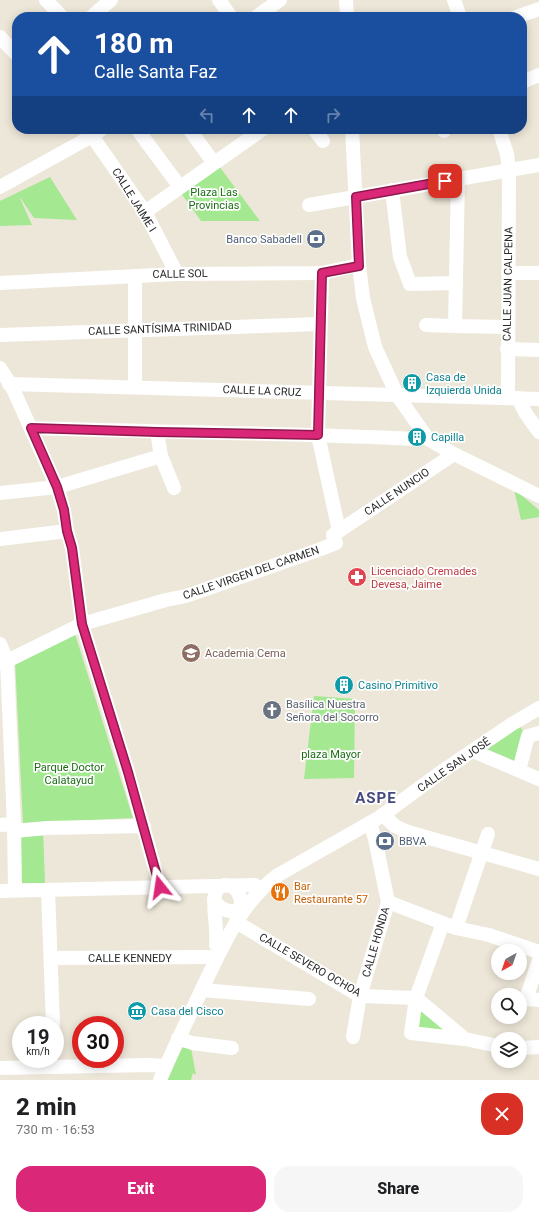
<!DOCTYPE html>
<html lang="en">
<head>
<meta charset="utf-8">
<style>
	:root { --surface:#fff; --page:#f6f6f6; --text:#202124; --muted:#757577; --accent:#db2777 }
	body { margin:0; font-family:Roboto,sans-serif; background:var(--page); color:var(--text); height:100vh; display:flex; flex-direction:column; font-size:15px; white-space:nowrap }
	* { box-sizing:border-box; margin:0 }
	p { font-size:13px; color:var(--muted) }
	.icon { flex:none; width:22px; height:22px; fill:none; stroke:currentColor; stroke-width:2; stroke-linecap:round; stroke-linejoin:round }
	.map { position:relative; height:1080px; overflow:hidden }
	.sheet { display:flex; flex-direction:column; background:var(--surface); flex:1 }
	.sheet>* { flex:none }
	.guide { position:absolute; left:12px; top:12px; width:515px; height:122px; border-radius:16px; box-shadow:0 2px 10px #0003; background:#1a4fa0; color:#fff; overflow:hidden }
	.needle { width:26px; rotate:220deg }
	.fabs { position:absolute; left:491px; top:944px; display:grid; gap:8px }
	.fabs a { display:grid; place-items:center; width:36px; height:36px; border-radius:50%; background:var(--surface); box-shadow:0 2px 10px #0003; font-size:20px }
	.speed { position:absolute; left:12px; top:1016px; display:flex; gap:8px; font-size:20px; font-weight:700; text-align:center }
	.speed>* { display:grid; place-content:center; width:52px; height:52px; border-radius:50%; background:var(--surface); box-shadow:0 2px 10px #0003; line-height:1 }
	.speed small { font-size:10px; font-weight:400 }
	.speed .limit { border:6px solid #d22; background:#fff; color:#111 }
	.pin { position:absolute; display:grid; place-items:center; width:34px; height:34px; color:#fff; margin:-17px; border-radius:8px; box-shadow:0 2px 6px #0006 }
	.me { position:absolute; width:44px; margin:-22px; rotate:345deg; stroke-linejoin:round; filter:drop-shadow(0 0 3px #0008) }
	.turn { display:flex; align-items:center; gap:14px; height:84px; padding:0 16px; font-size:18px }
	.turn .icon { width:52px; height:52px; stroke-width:2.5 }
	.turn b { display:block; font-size:28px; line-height:34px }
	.lanes { display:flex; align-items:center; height:38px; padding:0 16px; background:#0003; justify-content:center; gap:20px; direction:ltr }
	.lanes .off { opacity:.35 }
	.round { display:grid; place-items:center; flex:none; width:42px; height:42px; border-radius:16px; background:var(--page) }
	.overview { display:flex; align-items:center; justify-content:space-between; height:68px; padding:0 16px }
	h1 { font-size:24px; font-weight:800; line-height:30px }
	.cta { display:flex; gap:8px; margin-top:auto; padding:8px 16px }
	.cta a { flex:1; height:46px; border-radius:16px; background:var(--accent); color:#fff; font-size:16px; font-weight:800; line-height:46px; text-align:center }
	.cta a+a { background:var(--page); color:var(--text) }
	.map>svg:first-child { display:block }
</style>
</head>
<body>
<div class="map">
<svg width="539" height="1080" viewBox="0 0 539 1080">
	<rect width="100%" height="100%" fill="#ede7d9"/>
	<g fill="#a4e891">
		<path d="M219,166l41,55h-59l-20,-28z"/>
		<path d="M50,177l27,43 -43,-2 -15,-22 13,29 -32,1v-25z"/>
		<path d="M514,489l25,21v7l-18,3z"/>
		<path d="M75,634l58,184 -110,5 -8,-162z"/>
		<path d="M314,696l41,3 -1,79 -50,1z"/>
		<path d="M520,726l5,9 -8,30 -31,-15z"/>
		<path d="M43,829l2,54h-25v-52z"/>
		<path d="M419,1006l26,22 -2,3 -28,-4z"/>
		<path d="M177,1047l14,1 5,27 -3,-2 -2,7h-29z"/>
	</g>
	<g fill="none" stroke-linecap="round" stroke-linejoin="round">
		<g stroke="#fff" stroke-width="14">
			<path d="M46,0l16,17"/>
			<path d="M219,0l12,17"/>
			<path d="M346,0l1,17"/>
			<path d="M454,0l6,17"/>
			<path d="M91,17l20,-17"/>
			<path d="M256,17l24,-17"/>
			<path d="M516,17l23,-8"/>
			<path d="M0,37l17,18"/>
			<path d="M522,82l17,-7"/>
			<path d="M86,129l6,7 53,76 32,62"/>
			<path d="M137,129l43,58"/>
			<path d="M189,129l25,34"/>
			<path d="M314,129l9,12"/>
			<path d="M352,129l7,136 4,33 12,49 22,48 31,44 26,15 85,42"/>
			<path d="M443,129l1,2"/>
			<path d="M499,129l8,25 2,16 -1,228"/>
			<path d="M458,179l-3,147 52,1"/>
			<path d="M0,187l92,-51 10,-7"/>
			<path d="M392,190l8,67 10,27 46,-1"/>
			<path d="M309,205l230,-40"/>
			<path d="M145,212l118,-83"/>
			<path d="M508,273h31"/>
			<path d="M135,276v111"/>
			<path d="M0,283l177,-9 145,-1 37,-8"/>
			<path d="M426,325l29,1"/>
			<path d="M0,335l320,-11"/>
			<path d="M507,349l32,1"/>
			<path d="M0,368l13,21 44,98 7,23 3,21 5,17 10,76 84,-24 20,-4 135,-47 15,-6 -3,-8 6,-4 -21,-96 4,-162"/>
			<path d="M9,384l530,15"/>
			<path d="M518,398l8,16 13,18"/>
			<path d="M31,428c128,4 256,5 384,11"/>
			<path d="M157,432l4,24 13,32"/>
			<path d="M0,493l57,-6 104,-31"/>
			<path d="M339,531l115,-77"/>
			<path d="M0,539l67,-8"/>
			<path d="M0,644l7,17 -7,2"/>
			<path d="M473,751l66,28"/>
			<path d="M519,770l9,-34 11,-3"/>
			<path d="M383,815l12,11 13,6 131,37"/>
			<path d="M0,825l14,-1"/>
			<path d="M14,831l33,-3 97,-2"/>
			<path d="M15,890l-1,-66 -7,-163 75,-37 46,148 32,115"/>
			<path d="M48,890l5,135"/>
			<path d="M0,891l255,-6"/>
			<path d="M214,899c7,15 21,14 33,7"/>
			<path d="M388,902l68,26 33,7 50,17"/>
			<path d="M236,922l124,74 56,2 49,41 33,7"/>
			<path d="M443,923l-27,75 -5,35 53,6"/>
			<path d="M456,928l32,-94"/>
			<path d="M216,945c2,-16 -4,-37 -1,-50 4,-19 34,-10 24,21"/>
			<path d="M51,958l159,-1"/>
			<path d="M539,960l-13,39 13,1"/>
			<path d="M202,990l107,9"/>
			<path d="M353,1037l7,-41 28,-94 -13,-63 -5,-16"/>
			<path d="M178,1038l14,5 40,5"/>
			<path d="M520,1048l19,-1"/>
			<path d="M0,1068l149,-3 17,1"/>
			<path d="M160,1080c13,-31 28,-61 42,-91 20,-41 38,-86 76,-114l102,-58 64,-47 68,-46 27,-16"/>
		</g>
	</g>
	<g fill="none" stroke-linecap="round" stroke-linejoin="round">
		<defs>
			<path id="route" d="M160,887l-32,-115 -46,-148 -10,-76 -5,-17 -3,-21 -7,-23 -26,-59 126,4 161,3 4,-162 37,-7 -3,-69 89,-16"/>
		</defs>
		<use href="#route" stroke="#8e194d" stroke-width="10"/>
		<use href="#route" stroke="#db2777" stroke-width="7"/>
	</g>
	<defs>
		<symbol id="bank-disc" viewBox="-11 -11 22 22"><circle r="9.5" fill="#5c6f8a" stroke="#fff"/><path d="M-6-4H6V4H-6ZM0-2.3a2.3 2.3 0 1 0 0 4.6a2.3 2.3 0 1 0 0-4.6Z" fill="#fff"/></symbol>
		<symbol id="building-disc" viewBox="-11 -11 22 22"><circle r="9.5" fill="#0f9aa8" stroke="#fff"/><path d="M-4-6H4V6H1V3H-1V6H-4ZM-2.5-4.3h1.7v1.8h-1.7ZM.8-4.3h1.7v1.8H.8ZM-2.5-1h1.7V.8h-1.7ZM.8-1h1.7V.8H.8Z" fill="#fff"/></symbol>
		<symbol id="pharmacy-disc" viewBox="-11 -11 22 22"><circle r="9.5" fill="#e0444e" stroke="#fff"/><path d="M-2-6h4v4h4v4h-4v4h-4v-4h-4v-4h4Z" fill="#fff"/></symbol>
		<symbol id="university-disc" viewBox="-11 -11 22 22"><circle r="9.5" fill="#8d6e63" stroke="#fff"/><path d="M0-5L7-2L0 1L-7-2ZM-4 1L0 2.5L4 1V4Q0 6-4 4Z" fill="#fff"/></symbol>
		<symbol id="church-disc" viewBox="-11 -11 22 22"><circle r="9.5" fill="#6b7280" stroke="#fff"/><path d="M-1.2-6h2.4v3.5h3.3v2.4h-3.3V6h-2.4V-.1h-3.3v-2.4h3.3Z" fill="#fff"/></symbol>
		<symbol id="restaurant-disc" viewBox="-11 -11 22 22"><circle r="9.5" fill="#e8710a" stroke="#fff"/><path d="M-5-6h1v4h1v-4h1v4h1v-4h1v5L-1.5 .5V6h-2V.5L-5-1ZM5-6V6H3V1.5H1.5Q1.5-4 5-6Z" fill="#fff"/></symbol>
		<symbol id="museum-disc" viewBox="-11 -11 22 22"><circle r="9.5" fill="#0f9aa8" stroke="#fff"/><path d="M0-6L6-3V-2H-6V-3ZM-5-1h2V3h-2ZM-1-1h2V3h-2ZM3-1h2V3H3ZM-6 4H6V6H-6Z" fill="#fff"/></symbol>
	</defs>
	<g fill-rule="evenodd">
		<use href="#bank-disc" x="305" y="228" width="22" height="22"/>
		<use href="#building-disc" x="401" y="372" width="22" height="22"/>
		<use href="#building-disc" x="406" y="426" width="22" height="22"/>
		<use href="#pharmacy-disc" x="346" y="566" width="22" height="22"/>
		<use href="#university-disc" x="180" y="642" width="22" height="22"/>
		<use href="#building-disc" x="333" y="674" width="22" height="22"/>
		<use href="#church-disc" x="261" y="699" width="22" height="22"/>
		<use href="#bank-disc" x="374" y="830" width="22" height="22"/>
		<use href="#restaurant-disc" x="269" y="881" width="22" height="22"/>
		<use href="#museum-disc" x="126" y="1000" width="22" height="22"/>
	</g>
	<g text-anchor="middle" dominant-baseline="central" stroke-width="3.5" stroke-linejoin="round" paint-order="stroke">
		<g font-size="11" fill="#1b6c14" stroke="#fff">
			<text x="214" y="192">Plaza Las<tspan x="214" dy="13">Provincias</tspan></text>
			<text x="331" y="754">plaza Mayor</text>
			<text x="69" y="767">Parque Doctor<tspan x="69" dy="13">Calatayud</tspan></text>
		</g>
		<g font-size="11" fill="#292929" stroke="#fff">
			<text transform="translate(134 200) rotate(58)">CALLE JAIME I</text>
			<text transform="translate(180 274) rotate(-1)">CALLE SOL</text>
			<text transform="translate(508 284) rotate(-89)">CALLE JUAN CALPENA</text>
			<text transform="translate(160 329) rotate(-2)">CALLE SANTÍSIMA TRINIDAD</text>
			<text transform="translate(262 391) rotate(2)">CALLE LA CRUZ</text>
			<text transform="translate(397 492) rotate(-34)">CALLE NUNCIO</text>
			<text transform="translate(251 573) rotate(-19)">CALLE VIRGEN DEL CARMEN</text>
			<text transform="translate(454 765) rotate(-35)">CALLE SAN JOSÉ</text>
			<text transform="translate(376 942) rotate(-74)">CALLE HONDA</text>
			<text x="130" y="958">CALLE KENNEDY</text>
			<text transform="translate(310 965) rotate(30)">CALLE SEVERO OCHOA</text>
		</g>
		<g font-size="11" fill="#4e5e75" stroke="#fff" text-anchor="end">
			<text x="302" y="239">Banco Sabadell</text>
			<text x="399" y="841" text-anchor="start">BBVA</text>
		</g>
		<g font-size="11" fill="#0d838f" stroke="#fff" text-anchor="start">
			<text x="426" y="377">Casa de<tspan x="426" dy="13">Izquierda Unida</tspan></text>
			<text x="431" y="437">Capilla</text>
			<text x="358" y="685">Casino Primitivo</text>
			<text x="151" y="1011">Casa del Cisco</text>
		</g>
		<g font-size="11" fill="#be3a42" stroke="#fff" text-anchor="start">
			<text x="371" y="571">Licenciado Cremades<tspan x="371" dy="13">Devesa, Jaime</tspan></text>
		</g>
		<g font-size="11" fill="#785e54" stroke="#fff" text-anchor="start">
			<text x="205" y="653">Academia Cema</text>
		</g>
		<g font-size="11" fill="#5b616d" stroke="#fff" text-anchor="start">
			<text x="286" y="704">Basílica Nuestra<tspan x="286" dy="13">Señora del Socorro</tspan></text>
		</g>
		<g font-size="11" fill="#c56008" stroke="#fff" text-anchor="start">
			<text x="294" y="886">Bar<tspan x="294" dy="13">Restaurante 57</tspan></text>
		</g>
		<g font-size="15" font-weight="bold" letter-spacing="1" fill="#46497d" stroke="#fff">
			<text x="376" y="798">ASPE</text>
		</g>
	</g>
</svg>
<div class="fabs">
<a><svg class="needle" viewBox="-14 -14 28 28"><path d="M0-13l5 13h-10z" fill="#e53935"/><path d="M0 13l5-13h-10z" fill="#757577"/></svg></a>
<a><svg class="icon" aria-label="search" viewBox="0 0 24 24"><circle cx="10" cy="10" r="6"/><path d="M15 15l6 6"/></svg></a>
<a><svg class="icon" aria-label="layers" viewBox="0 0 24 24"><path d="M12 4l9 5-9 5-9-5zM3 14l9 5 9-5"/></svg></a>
</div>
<div class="speed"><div>19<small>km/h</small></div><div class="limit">30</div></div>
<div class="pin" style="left:445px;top:181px;background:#d93025"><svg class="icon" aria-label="arrive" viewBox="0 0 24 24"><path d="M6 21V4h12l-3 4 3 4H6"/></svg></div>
<svg class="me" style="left:160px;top:887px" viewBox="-20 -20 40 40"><path d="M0-17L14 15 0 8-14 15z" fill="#db2777" stroke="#fff" stroke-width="4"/></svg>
<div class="guide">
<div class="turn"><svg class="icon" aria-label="ahead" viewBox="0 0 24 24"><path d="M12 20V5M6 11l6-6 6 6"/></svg><div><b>180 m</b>Calle Santa Faz</div></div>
<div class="lanes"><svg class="icon off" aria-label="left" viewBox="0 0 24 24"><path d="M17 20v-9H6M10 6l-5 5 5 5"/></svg><svg class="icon" aria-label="ahead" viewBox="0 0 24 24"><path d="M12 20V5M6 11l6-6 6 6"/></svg><svg class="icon" aria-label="ahead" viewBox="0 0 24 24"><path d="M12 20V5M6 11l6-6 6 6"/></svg><svg class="icon off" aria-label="right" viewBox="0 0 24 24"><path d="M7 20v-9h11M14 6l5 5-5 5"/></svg></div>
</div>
</div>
<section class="sheet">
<div class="overview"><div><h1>2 min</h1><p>730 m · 16:53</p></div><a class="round" style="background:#d93025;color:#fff"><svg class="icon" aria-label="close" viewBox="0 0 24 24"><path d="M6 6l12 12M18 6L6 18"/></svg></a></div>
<div class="cta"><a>Exit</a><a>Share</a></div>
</section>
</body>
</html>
